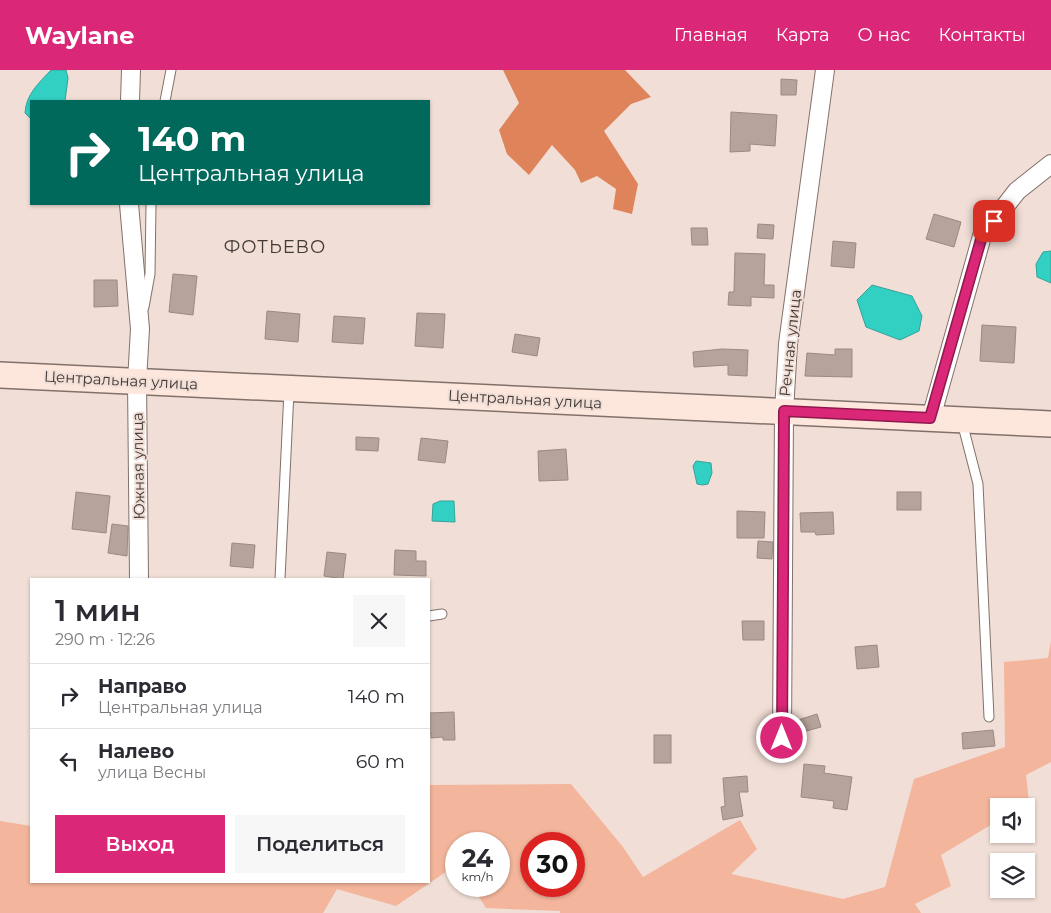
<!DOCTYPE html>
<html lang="ru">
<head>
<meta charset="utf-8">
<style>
	:root { --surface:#fff; --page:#f7f7f7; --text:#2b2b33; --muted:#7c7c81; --line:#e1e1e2; --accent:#db2777 }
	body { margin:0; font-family:Montserrat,sans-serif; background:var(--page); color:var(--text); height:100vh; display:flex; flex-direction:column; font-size:19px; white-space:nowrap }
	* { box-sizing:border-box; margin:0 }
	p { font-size:16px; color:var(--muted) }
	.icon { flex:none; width:28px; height:28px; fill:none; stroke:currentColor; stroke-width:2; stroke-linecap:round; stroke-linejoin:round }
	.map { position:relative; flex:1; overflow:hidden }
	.panel { position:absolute; left:30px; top:508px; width:400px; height:305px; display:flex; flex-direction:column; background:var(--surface); border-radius:0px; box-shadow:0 1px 4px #0004 }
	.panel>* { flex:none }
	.banner { position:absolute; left:30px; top:30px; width:400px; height:105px; border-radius:0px; box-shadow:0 1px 4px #0004; background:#00695c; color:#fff; overflow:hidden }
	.controls { position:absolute; left:990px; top:728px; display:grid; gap:10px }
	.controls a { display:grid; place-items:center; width:45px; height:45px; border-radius:0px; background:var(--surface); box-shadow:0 1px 4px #0004; font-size:25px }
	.speed { position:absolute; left:445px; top:762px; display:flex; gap:10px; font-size:25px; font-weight:700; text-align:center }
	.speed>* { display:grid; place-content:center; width:65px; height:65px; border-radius:50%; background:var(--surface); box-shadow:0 1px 4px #0004; line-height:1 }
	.speed small { font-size:12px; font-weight:400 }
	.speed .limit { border:8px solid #d22; background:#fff; color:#111 }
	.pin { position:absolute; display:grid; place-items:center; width:42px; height:42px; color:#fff; margin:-21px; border-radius:10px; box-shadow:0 2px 8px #0006 }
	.me { position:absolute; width:55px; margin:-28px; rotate:0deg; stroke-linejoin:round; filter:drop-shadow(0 0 4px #0008) }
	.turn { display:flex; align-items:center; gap:18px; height:105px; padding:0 25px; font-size:22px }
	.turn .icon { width:65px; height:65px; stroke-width:2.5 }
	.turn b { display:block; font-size:35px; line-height:42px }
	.round { display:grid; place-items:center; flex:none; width:52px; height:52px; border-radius:0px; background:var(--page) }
	.head { display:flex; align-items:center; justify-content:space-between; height:85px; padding:0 25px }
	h1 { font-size:30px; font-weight:600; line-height:38px }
	.primary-button { display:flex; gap:10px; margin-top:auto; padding:10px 25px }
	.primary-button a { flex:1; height:58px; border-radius:0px; background:var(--accent); color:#fff; font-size:20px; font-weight:600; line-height:58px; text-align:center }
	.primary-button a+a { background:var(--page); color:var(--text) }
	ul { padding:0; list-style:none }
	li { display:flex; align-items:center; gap:15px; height:65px; padding:0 25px; border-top:1px solid var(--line) }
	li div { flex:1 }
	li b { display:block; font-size:19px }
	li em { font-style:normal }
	header { display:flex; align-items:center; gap:30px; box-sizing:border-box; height:70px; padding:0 25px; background:var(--accent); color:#fff }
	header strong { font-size:24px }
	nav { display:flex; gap:28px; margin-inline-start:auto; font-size:18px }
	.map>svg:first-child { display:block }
</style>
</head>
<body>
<header>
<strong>Waylane</strong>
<nav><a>Главная</a><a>Карта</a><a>О нас</a><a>Контакты</a></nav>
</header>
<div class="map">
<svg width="1051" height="843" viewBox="0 0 1051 843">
	<rect width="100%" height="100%" fill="#f1ded6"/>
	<path fill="#f3b59b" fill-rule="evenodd" d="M1051,571v121l-25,13 3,27 -7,4h-23v14l-58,35 10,31 -36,18 6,9h-361v-2l-74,-3 -14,-22h27v-42h-43v21l-60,41 -59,-17 -14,24h-323v-92l31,5v55h398v-96l142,-1 52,63 20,30 97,-57 17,29 -26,25 112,25 42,-12 29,-108 91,-32 -1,-85 44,-4zM531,774h43v42h-43z"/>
	<path fill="#df835a" d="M503,0h122l26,27 -20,7 -27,27 34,53 -6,30 -19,-5 3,-20 -19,-13 -16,7 -6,-13 -23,-25 -23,30 -22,-21 -8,-24 20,-27z"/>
	<g fill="#31d0c3" stroke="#36a399">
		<path d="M51,0h15l2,8 -3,23h-34v18l-6,-6c1,-19 14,-30 26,-43z"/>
		<path d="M1051,181v32l-14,-6 -1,-13 7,-12z"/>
		<path d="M872,215l40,11 10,20 -3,15 -19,9 -34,-13 -9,-27z"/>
		<path d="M696,391l15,2 1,10 -4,11 -5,1 -6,-1 -4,-18z"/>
		<path d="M440,431h14l1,21 -23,-1 1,-17z"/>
	</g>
	<g fill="#b6a49c" stroke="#9b8982">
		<path d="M781,9l16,1 -1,15h-15z"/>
		<path d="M731,42l46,3 -2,31 -25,-2v7l-20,1z"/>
		<path d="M934,144l27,8 -7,25 -28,-8z"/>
		<path d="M758,154l16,1 -1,14 -16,-1z"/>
		<path d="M691,158h16l1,17h-16z"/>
		<path d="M833,171l23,2 -2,25 -23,-2z"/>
		<path d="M735,183l30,1 -1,31h10v13l-23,-1v9l-23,-1 1,-13h5z"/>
		<path d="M173,204l24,2 -4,39 -24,-3z"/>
		<path d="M94,210h23l1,26 -24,1z"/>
		<path d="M267,241l33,3 -2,28 -33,-3z"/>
		<path d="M417,243l28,1 -2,34 -28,-2z"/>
		<path d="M334,246l31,2 -2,26 -31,-2z"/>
		<path d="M982,255l34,2 -2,36 -34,-2z"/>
		<path d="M515,264l25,4 -3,18 -25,-4z"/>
		<path d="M722,279l26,1 -1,26 -19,-1v-10l-34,2 -1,-15z"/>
		<path d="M835,279h17v28l-47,-1 2,-23 28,2z"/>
		<path d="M356,367l23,1 -1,13 -22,-1z"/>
		<path d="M421,368l27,3 -3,22 -27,-3z"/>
		<path d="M566,379l2,31 -29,1 -1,-30z"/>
		<path d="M76,422l34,4 -4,37 -34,-4z"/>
		<rect x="897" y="422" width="24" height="18"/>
		<path d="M737,441l28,1 -1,26h-27z"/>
		<path d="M833,442l1,22 -18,1 -1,-3h-14l-1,-19z"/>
		<path d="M112,454l16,2 -1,30 -19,-3z"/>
		<path d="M758,471l15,1 -1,17 -15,-1z"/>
		<path d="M232,473l23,2 -2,23 -23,-2z"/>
		<path d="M395,480l21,1v10h10v15l-32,-1z"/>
		<path d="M327,482l19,2 -3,25 -19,-3z"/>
		<path d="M742,551h22v19h-21z"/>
		<path d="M877,575l2,22 -22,2 -2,-22z"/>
		<path d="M454,642l1,28h-12v-3l-12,1v-5h-2v-20z"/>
		<path d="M817,644l4,13 -22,6 -4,-12z"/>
		<path d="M993,660l2,16 -32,3 -1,-16z"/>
		<rect x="654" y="665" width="17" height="28"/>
		<path d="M804,694l21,2 -1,7 28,4 -5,33 -14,-2 1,-7 -33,-4z"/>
		<path d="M747,706l1,16h-9l4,24 -20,4 -2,-13 4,-1 -2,-28z"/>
	</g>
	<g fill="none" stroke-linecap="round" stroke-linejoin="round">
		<defs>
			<g id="lane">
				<path d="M165,31l6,-31"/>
				<path d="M144,237l6,-33 1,-70"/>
				<path d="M962,352l16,62 11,233"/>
				<path d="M280,509l9,-188"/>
				<path d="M429,546l13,-2"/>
			</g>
			<g id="street">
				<path d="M130,31l1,-31"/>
				<path d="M129,134l11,125 -3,52 2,198"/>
				<path d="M931,348l51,-182 35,-45 34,-27"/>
				<path d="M782,669l2,-328 4,-67 37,-274"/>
			</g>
			<path id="secondary" d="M0,305l1051,49"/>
		</defs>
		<use href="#lane" stroke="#82716a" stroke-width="11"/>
		<use href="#street" stroke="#82716a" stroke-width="20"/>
		<use href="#secondary" stroke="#82716a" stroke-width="28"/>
		<use href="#lane" stroke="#fff" stroke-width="9"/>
		<use href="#street" stroke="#fff" stroke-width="18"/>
		<use href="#secondary" stroke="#fde6dc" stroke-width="25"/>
	</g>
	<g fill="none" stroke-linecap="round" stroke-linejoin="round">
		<defs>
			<path id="route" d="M782,668l2,-327 146,7 52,-182 12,-15"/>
		</defs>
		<use href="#route" stroke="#8e194d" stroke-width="12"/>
		<use href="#route" stroke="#db2777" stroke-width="9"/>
	</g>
	<g text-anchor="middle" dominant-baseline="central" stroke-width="4" stroke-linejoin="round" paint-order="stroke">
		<g font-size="15" fill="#403936" stroke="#f1ded6">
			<text transform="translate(790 273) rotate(-84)">Речная улица</text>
			<text transform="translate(121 310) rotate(3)">Центральная улица</text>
			<text transform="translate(525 329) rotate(3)">Центральная улица</text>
			<text transform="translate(138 396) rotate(-91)">Южная улица</text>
		</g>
		<g font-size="18" letter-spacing="1" fill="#403936" stroke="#f1ded6">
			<text x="275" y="177">ФОТЬЕВО</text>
		</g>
	</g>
</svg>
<div class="controls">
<a><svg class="icon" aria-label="sound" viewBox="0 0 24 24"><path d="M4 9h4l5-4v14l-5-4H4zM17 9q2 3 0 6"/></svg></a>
<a><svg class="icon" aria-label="layers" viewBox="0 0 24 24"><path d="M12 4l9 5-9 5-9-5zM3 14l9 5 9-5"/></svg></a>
</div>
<div class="speed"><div>24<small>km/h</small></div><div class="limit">30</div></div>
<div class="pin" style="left:994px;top:151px;background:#d93025"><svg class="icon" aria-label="arrive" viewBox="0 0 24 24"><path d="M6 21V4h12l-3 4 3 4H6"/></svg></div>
<svg class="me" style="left:782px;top:668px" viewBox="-20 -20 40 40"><circle r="17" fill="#db2777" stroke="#fff" stroke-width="3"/><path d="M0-11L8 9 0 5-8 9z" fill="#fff"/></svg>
<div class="banner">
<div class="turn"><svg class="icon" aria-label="right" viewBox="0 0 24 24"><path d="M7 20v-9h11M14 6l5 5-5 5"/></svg><div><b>140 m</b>Центральная улица</div></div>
</div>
<section class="panel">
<div class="head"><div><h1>1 мин</h1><p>290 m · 12:26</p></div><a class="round"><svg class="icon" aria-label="close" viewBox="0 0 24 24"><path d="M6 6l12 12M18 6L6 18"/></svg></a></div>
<ul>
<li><svg class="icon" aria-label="right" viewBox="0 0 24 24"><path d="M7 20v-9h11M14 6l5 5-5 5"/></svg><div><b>Направо</b><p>Центральная улица</p></div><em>140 m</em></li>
<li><svg class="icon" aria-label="left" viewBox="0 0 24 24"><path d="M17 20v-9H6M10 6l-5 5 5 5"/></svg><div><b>Налево</b><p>улица Весны</p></div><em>60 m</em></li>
</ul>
<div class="primary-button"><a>Выход</a><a>Поделиться</a></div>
</section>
</div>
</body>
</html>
